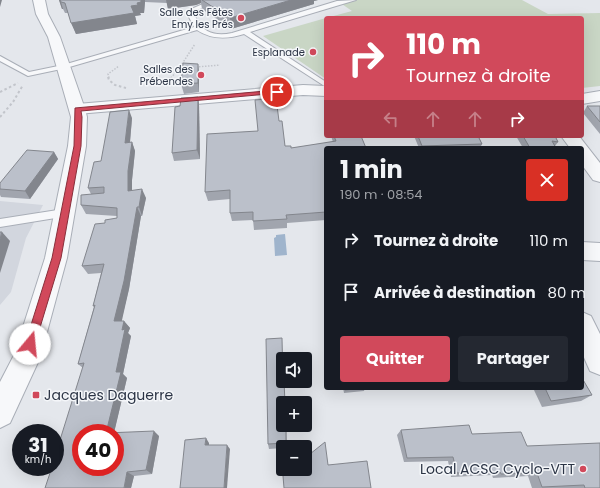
<!DOCTYPE html>
<html lang="fr">
<head>
<meta charset="utf-8">
<style>
	:root { --surface:#171b24; --page:#242831; --text:#f1f3f6; --muted:#9ea1a6; --accent:#d1495b }
	body { margin:0; font-family:Poppins,sans-serif; background:var(--page); color:var(--text); height:100vh; display:flex; flex-direction:column; font-size:15px; white-space:nowrap }
	* { box-sizing:border-box; margin:0 }
	p { font-size:13px; color:var(--muted) }
	.icon { flex:none; width:22px; height:22px; fill:none; stroke:currentColor; stroke-width:2; stroke-linecap:round; stroke-linejoin:round }
	.map { position:relative; flex:1; overflow:hidden }
	.details { position:absolute; left:324px; top:146px; width:260px; height:244px; display:flex; flex-direction:column; background:var(--surface); border-radius:4px; box-shadow:0 4px 16px #0002 }
	.details>* { flex:none }
	.hud { position:absolute; left:324px; top:16px; width:260px; height:122px; border-radius:4px; box-shadow:0 4px 16px #0002; background:#d1495b; color:#fff; overflow:hidden }
	.buttons { position:absolute; left:276px; top:352px; display:grid; gap:8px }
	.buttons a { display:grid; place-items:center; width:36px; height:36px; border-radius:4px; background:var(--surface); box-shadow:0 4px 16px #0002; font-size:20px }
	.speed { position:absolute; left:12px; top:424px; display:flex; gap:8px; font-size:20px; font-weight:700; text-align:center }
	.speed>* { display:grid; place-content:center; width:52px; height:52px; border-radius:50%; background:var(--surface); box-shadow:0 4px 16px #0002; line-height:1 }
	.speed small { font-size:10px; font-weight:400 }
	.speed .limit { border:6px solid #d22; background:#fff; color:#111 }
	.pin { position:absolute; display:grid; place-items:center; width:34px; height:34px; color:#fff; margin:-17px; border:2px solid #fff; border-radius:50%; box-shadow:0 1px 4px #0007 }
	.me { position:absolute; width:44px; margin:-22px; rotate:17deg; stroke-linejoin:round; filter:drop-shadow(0 0 3px #0008) }
	.turn { display:flex; align-items:center; gap:14px; height:84px; padding:0 16px; font-size:18px }
	.turn .icon { width:52px; height:52px; stroke-width:2.5 }
	.turn b { display:block; font-size:28px; line-height:34px }
	.lanes { display:flex; align-items:center; height:38px; padding:0 16px; background:#0003; justify-content:center; gap:20px; direction:ltr }
	.lanes .off { opacity:.35 }
	.round { display:grid; place-items:center; flex:none; width:42px; height:42px; border-radius:4px; background:var(--page) }
	.headline { display:flex; align-items:center; justify-content:space-between; height:68px; padding:0 16px }
	h1 { font-size:24px; font-weight:700; line-height:30px }
	.cta { display:flex; gap:8px; margin-top:auto; padding:8px 16px }
	.cta a { flex:1; height:46px; border-radius:4px; background:var(--accent); color:#fff; font-size:16px; font-weight:700; line-height:46px; text-align:center }
	.cta a+a { background:var(--page); color:var(--text) }
	ul { padding:0; list-style:none }
	li { display:flex; align-items:center; gap:12px; height:52px; padding:0 16px }
	li div { flex:1 }
	li b { display:block; font-size:15px }
	li em { font-style:normal }
	.map>svg:first-child { display:block }
</style>
</head>
<body>
<div class="map">
<svg width="600" height="488" viewBox="0 0 600 488">
	<rect width="100%" height="100%" fill="#e4e7ec"/>
	<path fill="#d2d6de" d="M0,201l43,4 -17,33 -15,54 -11,13z"/>
	<g fill="#c9d6c5">
		<path d="M336,0h186l26,14 52,-1v73l-18,2v-70h-256l26,-7z"/>
		<path d="M326,18v61l-63,-43z"/>
	</g>
	<path fill="#9fb4cc" d="M285,234l2,21 -12,1 -1,-18 2,-1v-2z"/>
	<g fill="none" stroke-linecap="round" stroke-linejoin="round">
		<defs>
			<g id="service">
				<path d="M212,0h8l-25,11c-1,4 0,6 2,9 7,14 21,16 35,13l105,-32 19,-1 -106,32 76,50v5l-82,-53c-16,5 -32,6 -47,-4l-131,38 -38,8 -28,-15v-5l29,16 34,-7 131,-38 -6,-12 1,-5z"/>
				<path d="M64,209l4,1 1,3 -1,3 -68,11v-8z"/>
			</g>
			<g id="minor">
				<path d="M303,85l23,1v10l-23,-1 -226,19 -6,-2 -2,-3 2,-3 6,-2z"/>
				<path d="M600,91v10l-18,3v-10z"/>
				<path d="M561,136h18l21,27v19l-7,-2 -11,-15v-17h-12z"/>
				<path d="M582,242l18,1v18l-18,-1z"/>
				<path d="M582,312l9,4 9,18v41l-10,-4 -8,-18z"/>
			</g>
			<path id="tertiary" d="M33,0h12l3,14 12,23 25,72 2,8 -1,29 -19,112 -27,100 -30,65 -10,5v-46l14,-27 31,-97 23,-112 3,-29 -23,-80 -12,-23z"/>
		</defs>
		<use href="#service" stroke="#a9aeb7" stroke-width="2"/>
		<use href="#minor" stroke="#a9aeb7" stroke-width="2"/>
		<use href="#tertiary" stroke="#a9aeb7" stroke-width="2"/>
		<g stroke="#c2c5cb" stroke-width="1.5" stroke-dasharray="1.5 1.5" stroke-linecap="butt">
			<path d="M196,67l24,-2"/>
			<path d="M109,78l-1,-4 11,-8"/>
			<path d="M171,78l9,-11 15,-23"/>
		</g>
		<g stroke="#c2c5cb" stroke-width="2" stroke-dasharray="2.5 2.5" stroke-linecap="butt">
			<path d="M108,77l1,3 6,5 11,3"/>
			<path d="M160,84l12,-7"/>
			<path d="M0,92l18,-9"/>
			<path d="M0,117l13,-15 10,-17"/>
		</g>
		<use href="#service" fill="#f7f8fa" fill-rule="evenodd"/>
		<use href="#minor" fill="#f7f8fa" fill-rule="evenodd"/>
		<use href="#tertiary" fill="#f7f8fa" fill-rule="evenodd"/>
	</g>
	<g fill="#a1a5ae">
		<path d="M59,0h259l-4,1v3l-83,25 -29,-20 -1,-6 -5,2 -28,4 -1,-6 -22,-1 -1,11h-4l1,2 -6,1 2,8 -61,10 -8,-21h-3l-2,-4h-1z"/>
		<path d="M199,72v20l-15,2 -3,-10z"/>
		<path d="M198,97l1,8 1,54 -26,2 -2,-8 8,-47z"/>
		<path d="M587,106h13v28l-17,-21z"/>
		<path d="M132,118l-2,25 2,-1 3,9 -3,29v10l14,8 -4,18h-1l-12,73 -8,32h3l6,7 -2,5 3,3 -8,38 4,4 -13,54 45,4 -7,38 -18,2 -3,12 -48,-120 -5,-4 16,-57 -1,-1 8,-33 -13,1 -6,-8 23,-43 12,-5v-2l-31,-2 -5,-9 10,-11 -3,-6z"/>
		<path d="M279,121l6,25 6,2 42,-6 -2,-6h30l-35,12v72l-39,3v5l-33,2 -1,-10 -21,1 -2,-8v-14l-22,2 -3,-9z"/>
		<path d="M414,136h64l4,8 -2,4h-61z"/>
		<path d="M516,136h39l3,6 -3,4 1,2h-33z"/>
		<path d="M54,152l4,7 -28,40 -29,-2 -1,-2v-12z"/>
		<path d="M343,388h22l-1,3 -20,2z"/>
		<path d="M533,388h49l10,7 -11,6 -39,6z"/>
		<path d="M283,403l3,22 1,22h-4v1l-14,1 -1,-5z"/>
		<path d="M401,430l71,4 55,12 73,42h-68l-4,-12 -35,2 -1,-3 -41,2 -3,-16 -44,1 -7,-27z"/>
	</g>
	<g fill="#83868d">
		<path d="M0,0h2l-2,7z"/>
		<path d="M59,0h2v2l2,7h-1z"/>
		<path d="M141,0h4v2l-1,11h-4l1,2 -6,1 2,8 -61,10 -5,-11 60,-17z"/>
		<path d="M166,0h35v3l-5,2 -28,4z"/>
		<path d="M291,0h27l-4,1v3l-83,25 -1,-11z"/>
		<path d="M198,64l1,8v20l-1,-9z"/>
		<path d="M198,97l1,8 1,54 -3,-9z"/>
		<path d="M129,110l3,8 -3,34 -4,-9z"/>
		<path d="M132,142l3,9 -3,29v20l-4,-9v-20z"/>
		<path d="M54,152l4,7 -28,40 -5,-8z"/>
		<path d="M142,189l4,9 -4,18 -3,-9z"/>
		<path d="M137,207l4,9 -12,73 -9,40 -6,-8z"/>
		<path d="M2,232l8,9 -10,32v-34z"/>
		<path d="M124,321l6,7 -2,5 3,3 -8,38 4,4 -13,55h-8l10,-61 6,-42z"/>
		<path d="M154,431l5,5 -7,38 -6,-4z"/>
		<path d="M206,438l3,5v7l-4,-5z"/>
		<path d="M227,445l3,4 -3,39h-3z"/>
		<path d="M127,472l7,4 -3,12h-7z"/>
	</g>
	<g fill="#bbc0ca" stroke="#83868d" fill-rule="evenodd">
		<path d="M60,0h81v2l-4,1 1,2 -7,1 3,7 -63,10 -6,-20 -4,-1z"/>
		<path d="M202,0h89l-61,18z"/>
		<path d="M183,63l15,1v19l-17,1z"/>
		<path d="M198,97l-1,53 -25,3 3,-46 5,-1 1,-8z"/>
		<path d="M276,98l3,23h3l3,25h6v2l45,-7 -2,-5h27l5,12h-40v64l-40,3 1,4 -34,2v-9l-23,1v-23l-25,2 2,-58 51,-3 -3,-31z"/>
		<path d="M587,106h13v16z"/>
		<path d="M129,110l-4,33 7,-1 -4,29v20l14,-2 -3,18h-2l-13,74 -10,40h10l-2,9 3,-1 -9,43h5l-15,61 48,-2 -8,39 -19,2 -3,16h-79l7,-21h3v-11l29,-93 -6,1 17,-59 -2,1 11,-42 -22,2 13,-42 10,-1v-3l12,-2v-10l-36,-3v-10l23,-2v-6l-16,1 6,-26 7,-1 9,-49zM81,433h34v34h-34z"/>
		<path d="M418,136h60l4,8 -60,2z"/>
		<path d="M523,136h32l3,6 -6,-1 4,7h-26z"/>
		<path d="M27,150l27,2 -29,39 -25,-2v-6z"/>
		<path d="M0,232h2l-2,7z"/>
		<path d="M282,338l1,43h1l1,22h-2v22h3v18l-18,1 -2,-105z"/>
		<path d="M582,378l10,17 -41,6 -6,-13h37z"/>
		<path d="M344,388h21l-20,2z"/>
		<path d="M469,425l3,9 49,-2 6,14 73,-3v45h-15l-1,-3 -42,2 -5,-14 -36,1 -1,-2 -43,1 -4,-16 -46,1 -6,-28z"/>
		<path d="M206,438l-1,7h22l-3,43h-44l5,-48z"/>
		<path d="M325,442l3,23 39,-4 4,27h-87l-1,-12 9,-7h13v-11z"/>
	</g>
	<path fill="#d1495b" stroke="#882f3b" d="M277,90l3,2 -1,1 -198,18 1,6 -1,29 -20,112 -26,86 -1,3 -4,2 -4,-2 -1,-3 27,-86 22,-112 1,-38z"/>
	<g fill="#d1495b" stroke="#f4f6f9" stroke-width="1.5">
		<circle cx="241" cy="18" r="4"/>
		<circle cx="313" cy="52" r="4"/>
		<circle cx="201" cy="75" r="4"/>
		<rect x="32" y="391" width="8" height="8" rx="2"/>
		<circle cx="583" cy="469" r="4"/>
	</g>
	<g text-anchor="middle" dominant-baseline="central" stroke-width="3" stroke-linejoin="round" paint-order="stroke">
		<g font-size="10" fill="#2b3445" stroke="#f4f6f9" text-anchor="end">
			<text x="233" y="12">Salle des Fêtes<tspan x="233" dy="12">Emy les Prés</tspan></text>
			<text x="305" y="52">Esplanade</text>
			<text x="193" y="69">Salles des<tspan x="193" dy="12">Prébendes</tspan></text>
		</g>
		<g font-size="14" fill="#2b3445" stroke="#f4f6f9" text-anchor="start">
			<text x="44" y="395">Jacques Daguerre</text>
			<text x="575" y="469" text-anchor="end">Local ACSC Cyclo-VTT</text>
		</g>
	</g>
</svg>
<div class="buttons">
<a><svg class="icon" aria-label="sound" viewBox="0 0 24 24"><path d="M4 9h4l5-4v14l-5-4H4zM17 9q2 3 0 6"/></svg></a>
<a>+</a>
<a>−</a>
</div>
<div class="speed"><div>31<small>km/h</small></div><div class="limit">40</div></div>
<div class="pin" style="left:277px;top:92px;background:#d93025"><svg class="icon" aria-label="arrive" viewBox="0 0 24 24"><path d="M6 21V4h12l-3 4 3 4H6"/></svg></div>
<svg class="me" style="left:30px;top:344px" viewBox="-20 -20 40 40"><circle r="19" fill="#fff"/><path d="M0-13L10 11 0 6-10 11z" fill="#d1495b"/></svg>
<div class="hud">
<div class="turn"><svg class="icon" aria-label="right" viewBox="0 0 24 24"><path d="M7 20v-9h11M14 6l5 5-5 5"/></svg><div><b>110 m</b>Tournez à droite</div></div>
<div class="lanes"><svg class="icon off" aria-label="left" viewBox="0 0 24 24"><path d="M17 20v-9H6M10 6l-5 5 5 5"/></svg><svg class="icon off" aria-label="ahead" viewBox="0 0 24 24"><path d="M12 20V5M6 11l6-6 6 6"/></svg><svg class="icon off" aria-label="ahead" viewBox="0 0 24 24"><path d="M12 20V5M6 11l6-6 6 6"/></svg><svg class="icon" aria-label="right" viewBox="0 0 24 24"><path d="M7 20v-9h11M14 6l5 5-5 5"/></svg></div>
</div>
<section class="details">
<div class="headline"><div><h1>1 min</h1><p>190 m · 08:54</p></div><a class="round" style="background:#d93025;color:#fff"><svg class="icon" aria-label="close" viewBox="0 0 24 24"><path d="M6 6l12 12M18 6L6 18"/></svg></a></div>
<ul>
<li><svg class="icon" aria-label="right" viewBox="0 0 24 24"><path d="M7 20v-9h11M14 6l5 5-5 5"/></svg><div><b>Tournez à droite</b></div><em>110 m</em></li>
<li><svg class="icon" aria-label="arrive" viewBox="0 0 24 24"><path d="M6 21V4h12l-3 4 3 4H6"/></svg><div><b>Arrivée à destination</b></div><em>80 m</em></li>
</ul>
<div class="cta"><a>Quitter</a><a>Partager</a></div>
</section>
</div>
</body>
</html>
